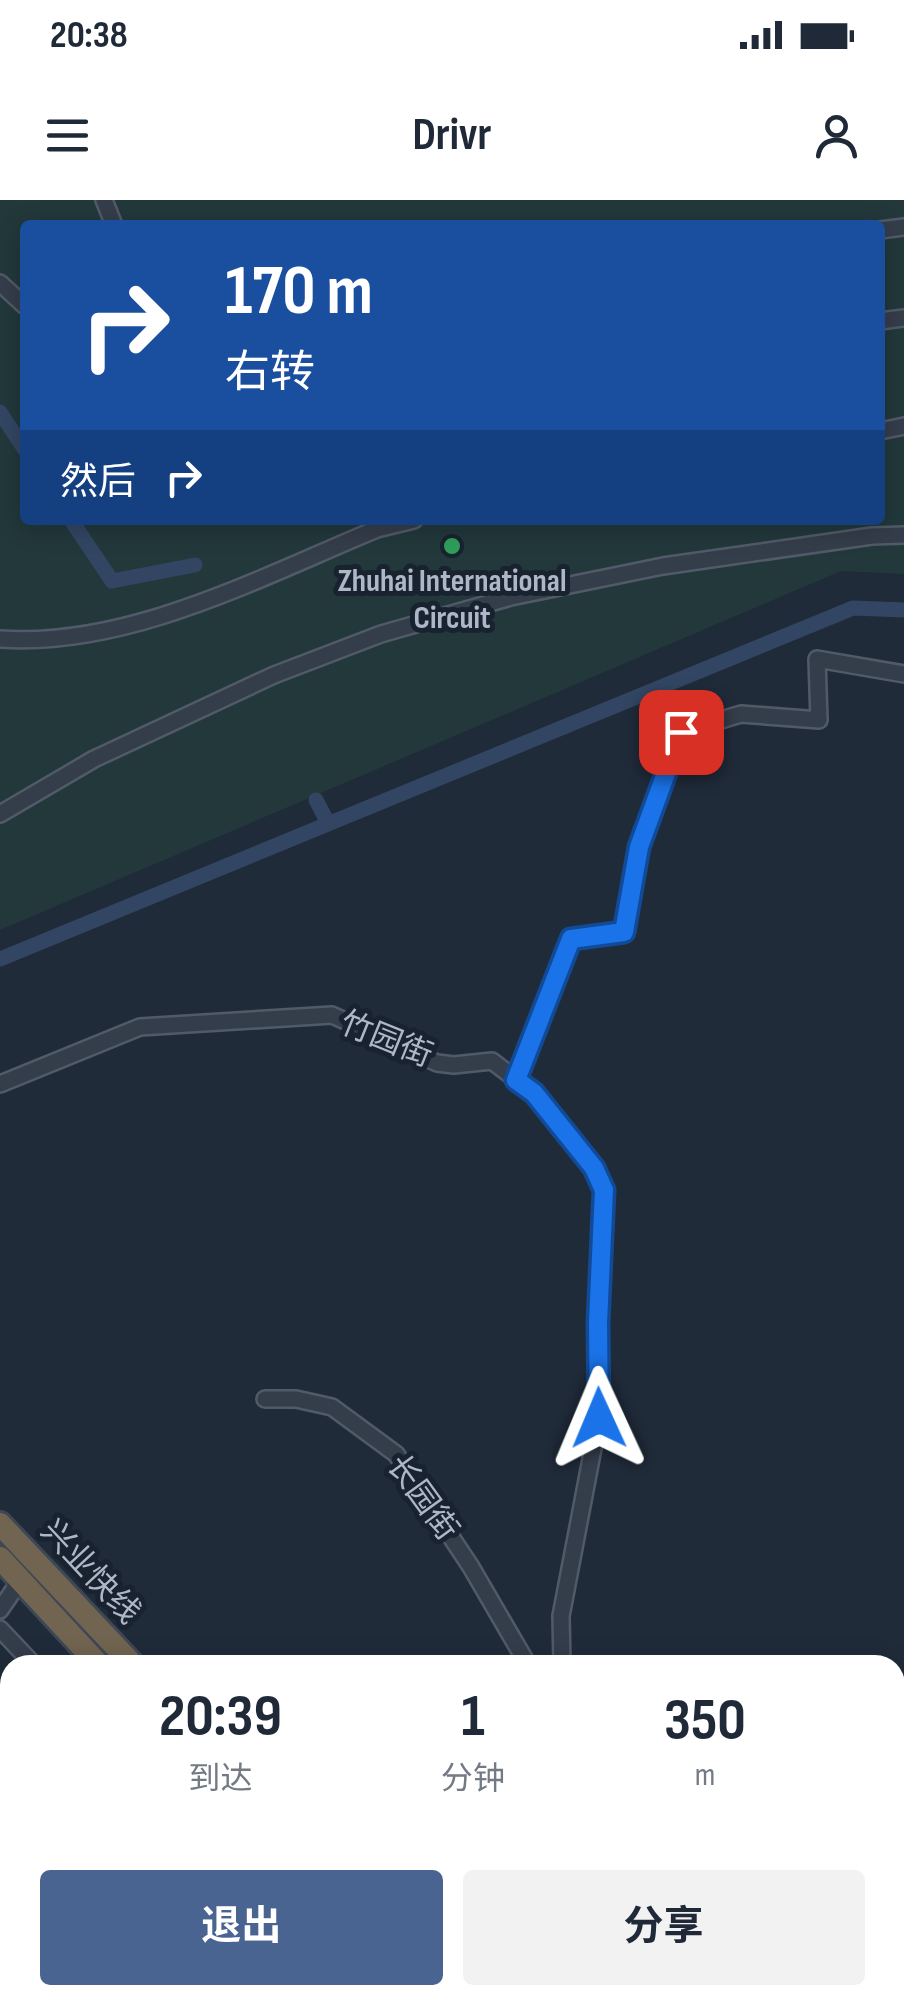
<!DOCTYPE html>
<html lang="zh">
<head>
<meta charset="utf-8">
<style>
	:root { --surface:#fff; --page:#f2f2f3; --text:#1f2937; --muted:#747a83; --accent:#496490 }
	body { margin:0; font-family:"Sofia Sans Condensed","Noto Sans SC",sans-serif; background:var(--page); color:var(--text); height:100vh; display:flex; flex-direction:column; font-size:38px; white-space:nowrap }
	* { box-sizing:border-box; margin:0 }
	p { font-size:32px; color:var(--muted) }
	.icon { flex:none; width:55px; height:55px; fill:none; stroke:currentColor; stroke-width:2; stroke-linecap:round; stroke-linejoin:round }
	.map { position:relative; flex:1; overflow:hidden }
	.panel { position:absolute; left:0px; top:1455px; width:905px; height:350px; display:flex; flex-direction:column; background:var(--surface); border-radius:30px 30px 0 0; box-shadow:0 5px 25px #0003 }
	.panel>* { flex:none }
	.top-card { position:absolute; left:20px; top:20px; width:865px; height:305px; border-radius:10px; box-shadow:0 5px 25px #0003; background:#1a4fa0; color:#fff; overflow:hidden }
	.pin { position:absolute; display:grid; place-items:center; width:85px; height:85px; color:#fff; margin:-42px; border-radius:20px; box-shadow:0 5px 15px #0006 }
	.me { position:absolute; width:110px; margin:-55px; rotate:359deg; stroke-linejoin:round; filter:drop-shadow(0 0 8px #0008) }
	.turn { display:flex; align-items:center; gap:35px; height:210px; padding:0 40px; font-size:45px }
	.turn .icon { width:130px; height:130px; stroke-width:2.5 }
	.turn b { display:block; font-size:70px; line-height:85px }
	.then { display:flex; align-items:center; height:95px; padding:0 40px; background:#0003; gap:20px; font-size:38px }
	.eta { display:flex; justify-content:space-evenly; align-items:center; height:170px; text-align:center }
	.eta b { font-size:60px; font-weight:700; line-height:70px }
	.button { display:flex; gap:20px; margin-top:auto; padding:20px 40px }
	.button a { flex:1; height:115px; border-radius:10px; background:var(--accent); color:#fff; font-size:40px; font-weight:700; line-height:115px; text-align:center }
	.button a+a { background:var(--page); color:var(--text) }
	.status { display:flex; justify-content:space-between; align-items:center; height:70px; padding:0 50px; background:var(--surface); direction:ltr }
	.status svg { height:28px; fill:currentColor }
	header { display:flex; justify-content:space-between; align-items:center; height:130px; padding:0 40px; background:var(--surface); font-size:45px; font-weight:700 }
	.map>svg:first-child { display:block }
</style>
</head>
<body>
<div class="status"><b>20:38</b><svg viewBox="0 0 49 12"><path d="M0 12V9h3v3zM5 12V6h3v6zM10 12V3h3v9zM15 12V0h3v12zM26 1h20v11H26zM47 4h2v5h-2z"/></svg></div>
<header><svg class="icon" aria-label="menu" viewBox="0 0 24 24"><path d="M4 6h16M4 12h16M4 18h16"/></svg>Drivr<svg class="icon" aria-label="person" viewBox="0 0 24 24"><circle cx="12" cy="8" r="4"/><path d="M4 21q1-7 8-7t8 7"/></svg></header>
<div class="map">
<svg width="904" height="1805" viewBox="0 0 904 1805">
	<rect width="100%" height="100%" fill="#202b3a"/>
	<g fill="#22383b" fill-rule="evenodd">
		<path d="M0,0h904v374l-63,-3 -841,359zM25,25h855v295h-855z"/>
		<path d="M49,1795h80l-27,10h-60z"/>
	</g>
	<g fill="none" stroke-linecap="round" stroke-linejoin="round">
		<g stroke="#324663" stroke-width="15">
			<path d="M0,212l25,38"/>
			<path d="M71,320l41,61 83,-16"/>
			<path d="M316,600l12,23"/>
			<path d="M0,759l853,-351 51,2"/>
		</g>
		<defs>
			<g id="minor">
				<path d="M104,0l10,25"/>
				<path d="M880,30l24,-3"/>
				<path d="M0,83l25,23"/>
				<path d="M880,121l24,-3"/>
				<path d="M880,231l24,-5"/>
				<path d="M0,439c128,9 261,-62 377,-110l37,-9"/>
				<path d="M0,614l94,-55 180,-84 107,-41 130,-37 152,-31 209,-30 32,-1"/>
				<path d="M515,880l56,-141 52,-8 16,-84 42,-115 60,-18 78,6 -2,-61 87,15"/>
				<path d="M0,884l140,-57 192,-12 105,48 17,2 38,-4 42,32 60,75 10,21 -7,134 2,94 -38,199 1,49"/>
				<path d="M265,1199h31l36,8 64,47 75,113 57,98"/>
				<path d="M0,1410l15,-22"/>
				<path d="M0,1429l34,36"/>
				<path d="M0,1544l10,-9"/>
				<path d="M0,1615l10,-9"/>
				<path d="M0,1698l10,7"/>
				<path d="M307,1795v10"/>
				<path d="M0,1803l2,2"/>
				<path d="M20,1805l17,-10"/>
			</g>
			<g id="highway">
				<path d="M0,1324l133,141"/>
				<path d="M0,1358l99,107"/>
				<path d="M895,1632l9,-1"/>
				<path d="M895,1665l9,-1"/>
				<path d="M895,1693l9,-2"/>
				<path d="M233,1805l25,-10"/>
				<path d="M324,1805l29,-10"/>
				<path d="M428,1805l33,-10"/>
			</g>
		</defs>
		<use href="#minor" stroke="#515a68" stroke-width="20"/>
		<use href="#highway" stroke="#3e4755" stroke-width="28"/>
		<g stroke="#3f5558" stroke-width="2.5" stroke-dasharray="8 8" stroke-linecap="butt">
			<path d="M895,1610l9,-1"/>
			<path d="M137,1805l12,-6"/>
			<path d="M388,1805l20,-6"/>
		</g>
		<use href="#minor" stroke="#343d4a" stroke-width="15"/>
		<use href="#highway" stroke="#716450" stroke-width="22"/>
		<defs>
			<path id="highway-bridge" d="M166,1805l25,-10"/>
		</defs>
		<use href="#highway-bridge" stroke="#3e4755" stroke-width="28" stroke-linecap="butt"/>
		<use href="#highway-bridge" stroke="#716450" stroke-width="22"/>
	</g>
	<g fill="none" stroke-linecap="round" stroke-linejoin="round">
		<defs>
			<path id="route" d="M599,1218l-1,-95 6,-133 -10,-22 -60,-75 -18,-13 55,-141 53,-7 15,-85 42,-115"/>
		</defs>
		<use href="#route" stroke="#114b97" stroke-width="25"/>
		<use href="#route" stroke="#1a73e8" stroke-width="18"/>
	</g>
	<circle fill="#2e9e5b" stroke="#19222f" stroke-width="4" cx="452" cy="346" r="10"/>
	<g text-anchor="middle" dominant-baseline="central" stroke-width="10" stroke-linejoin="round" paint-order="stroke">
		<g font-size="32" font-weight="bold" fill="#aeb7c7" stroke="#19222f">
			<text x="452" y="381">Zhuhai International<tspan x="452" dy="37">Circuit</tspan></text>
		</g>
		<g font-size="32" fill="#aeb7c7" stroke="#19222f">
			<text transform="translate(386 840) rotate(22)">竹园街</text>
			<text transform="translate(422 1298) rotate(54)">长园街</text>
			<text transform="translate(90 1372) rotate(47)">兴业快线</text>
		</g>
	</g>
</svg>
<div class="pin" style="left:681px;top:532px;background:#d93025"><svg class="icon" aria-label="arrive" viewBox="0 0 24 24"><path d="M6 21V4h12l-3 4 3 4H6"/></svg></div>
<svg class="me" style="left:599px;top:1218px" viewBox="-20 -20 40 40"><path d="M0-17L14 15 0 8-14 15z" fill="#1a73e8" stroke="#fff" stroke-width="4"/></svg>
<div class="top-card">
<div class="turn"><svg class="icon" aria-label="right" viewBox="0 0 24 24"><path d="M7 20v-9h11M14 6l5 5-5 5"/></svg><div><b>170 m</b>右转</div></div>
<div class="then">然后<svg class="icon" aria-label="right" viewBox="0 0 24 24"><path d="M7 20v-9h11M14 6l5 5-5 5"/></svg></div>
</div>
<section class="panel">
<div class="eta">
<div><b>20:39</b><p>到达</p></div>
<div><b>1</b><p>分钟</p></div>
<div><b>350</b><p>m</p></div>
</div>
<div class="button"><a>退出</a><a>分享</a></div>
</section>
</div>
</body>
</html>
